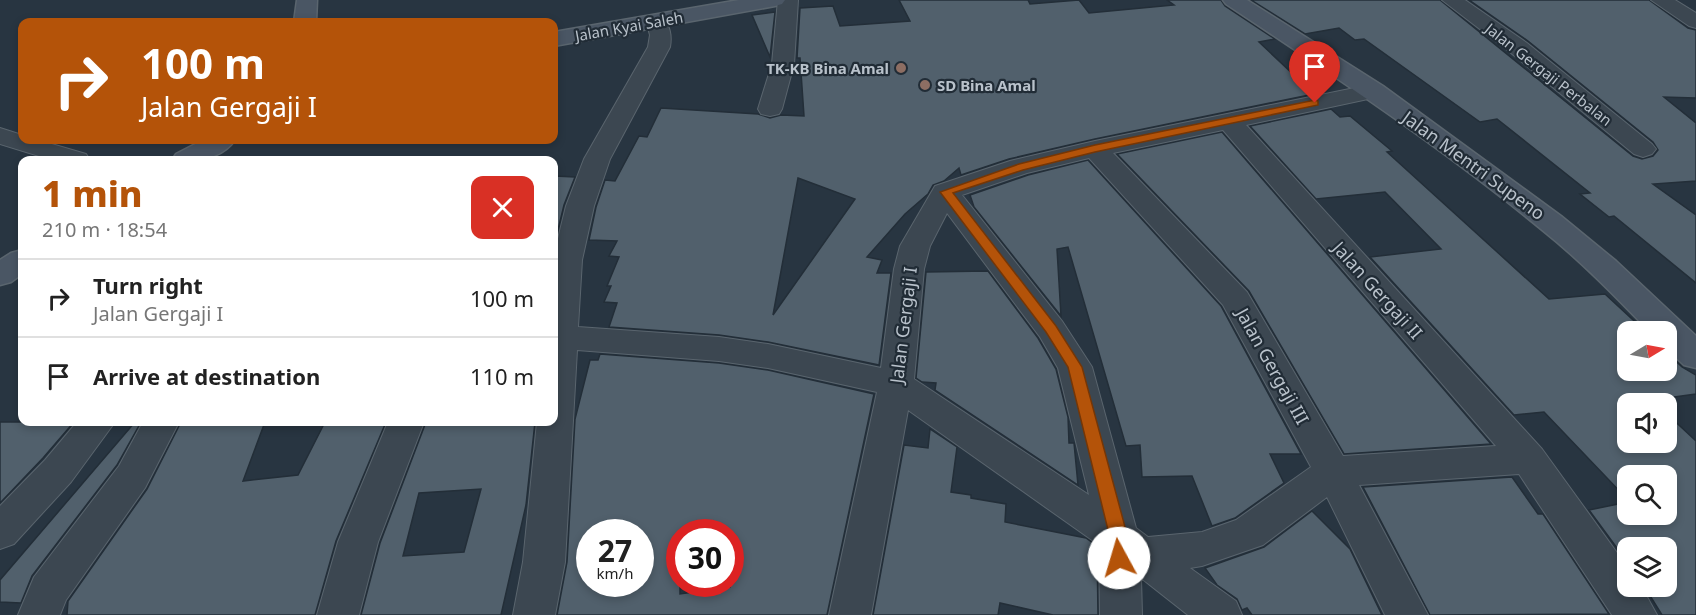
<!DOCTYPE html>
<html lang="en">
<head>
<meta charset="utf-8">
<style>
	:root { --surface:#fff; --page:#f2f2f2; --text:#222; --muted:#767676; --line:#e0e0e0; --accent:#b45309 }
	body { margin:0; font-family:"Noto Sans",sans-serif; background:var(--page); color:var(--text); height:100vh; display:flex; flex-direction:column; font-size:22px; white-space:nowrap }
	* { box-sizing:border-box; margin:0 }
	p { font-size:20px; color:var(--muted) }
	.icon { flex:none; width:33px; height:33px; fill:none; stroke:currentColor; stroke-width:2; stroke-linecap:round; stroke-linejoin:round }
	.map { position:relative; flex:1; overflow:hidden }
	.side { position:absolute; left:18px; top:156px; width:540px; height:270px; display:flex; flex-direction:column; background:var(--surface); border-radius:12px; box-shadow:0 3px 9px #0003 }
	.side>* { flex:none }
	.top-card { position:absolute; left:18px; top:18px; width:540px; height:126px; border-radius:12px; box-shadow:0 3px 9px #0003; background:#b45309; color:#fff; overflow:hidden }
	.needle { width:39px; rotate:80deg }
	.controls { position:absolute; left:1617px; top:321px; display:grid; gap:12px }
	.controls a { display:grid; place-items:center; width:60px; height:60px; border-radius:12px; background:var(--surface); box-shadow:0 3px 9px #0003; font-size:30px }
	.speed { position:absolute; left:576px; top:519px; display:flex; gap:12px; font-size:30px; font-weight:700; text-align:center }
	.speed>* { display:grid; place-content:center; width:78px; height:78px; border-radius:50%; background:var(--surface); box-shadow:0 3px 9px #0003; line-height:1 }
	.speed small { font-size:15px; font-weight:400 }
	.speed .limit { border:9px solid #d22; background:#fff; color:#111 }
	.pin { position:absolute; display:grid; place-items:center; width:51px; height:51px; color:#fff; margin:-62px -26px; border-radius:50% 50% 50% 0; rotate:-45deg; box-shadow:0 0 6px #0007 }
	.pin .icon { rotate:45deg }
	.me { position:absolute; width:66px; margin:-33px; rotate:354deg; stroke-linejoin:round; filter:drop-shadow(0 0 4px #0008) }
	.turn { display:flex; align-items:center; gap:21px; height:126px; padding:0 24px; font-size:27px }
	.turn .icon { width:78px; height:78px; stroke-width:2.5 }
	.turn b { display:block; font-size:42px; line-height:51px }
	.round { display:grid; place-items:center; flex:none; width:63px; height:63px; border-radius:12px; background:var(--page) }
	.summary { display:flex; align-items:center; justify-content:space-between; height:102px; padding:0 24px }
	h1 { font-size:36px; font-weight:800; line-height:45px; color:var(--accent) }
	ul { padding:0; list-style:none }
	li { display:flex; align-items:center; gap:18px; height:78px; padding:0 24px; border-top:2px solid var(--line) }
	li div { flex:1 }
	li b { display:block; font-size:22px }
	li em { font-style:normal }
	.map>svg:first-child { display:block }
</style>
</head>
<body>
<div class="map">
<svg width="1696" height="615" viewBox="0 0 1696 615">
	<rect width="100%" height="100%" fill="#283541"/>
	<g fill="#51606c" stroke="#232e38" stroke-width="1.5" fill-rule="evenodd">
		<path d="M899,0h129l2,4 49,-4 10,13 85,-8 -7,-5h54l4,6 50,33 -16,3 55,52 -219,45 -86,20 -48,16 -2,-7 -15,13 -11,4 -5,9 -23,20 -38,43 15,3 -5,13h14l-12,92 -111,-23 -49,-7 -110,-8 8,-24 -13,-1 7,-16h-4l12,-29 -10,-1 8,-15 -28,-1 7,-33 9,-27 10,1 24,-45 8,1 14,-29 97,6 12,4 11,-3 23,1 -4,-58h-3l3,-50 33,-2 7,20 70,-5zM798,178l57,21 -82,116z"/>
		<path d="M1251,0h189l193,156 9,3 11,-3 5,-6 -5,-8 -125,-101 -59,-41h180l39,28 8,2v68l-32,-1 32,26v58l-43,3 43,31v68l-82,-67 -5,1 -29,-23 10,-1 -93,-74 -17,3 -116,-83 -9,1 -16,-12 -34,6z"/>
		<path d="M775,12l-5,45 -18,-42z"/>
		<path d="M1331,109l9,8 10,-1 42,35 -5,1 162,147 56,-5 41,38h-18v38h38v-18l16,15 14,8v19l-44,6 4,4h-28v38h38v-29l30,28v174h-34l-18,-29h22v-38h-38v15l-39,-53 39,-8v12h38v-38h-38v24l-84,-88 -30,3 -144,-158 71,-8 -56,-57 -69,7 -66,-73z"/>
		<path d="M1222,132l269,312 -147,10 -95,-163 -132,-137z"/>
		<path d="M1088,160l133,146 80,148h-31l14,29 -49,35 -23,8 -20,-50 -50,1 -2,-32 -14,1 -58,-199 -11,2 4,67 -87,-109 -4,-12 58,-20z"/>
		<path d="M554,176l21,1 -11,28 -8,33h-2z"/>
		<path d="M988,271l50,67 18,31 12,48 1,26h5l4,42 -143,-95 1,-7 -14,-1 -6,-4 10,-106z"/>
		<path d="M600,354l119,9 49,7 106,24 -47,221h-270l10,-53 8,-143 15,-59h8zM590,532h50v52h-50zM680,532h50v55l-50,7z"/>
		<path d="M0,422h74l-31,36 -43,45z"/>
		<path d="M135,422h6l-24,43 -85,111 -11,27 -21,-1v-22z"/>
		<path d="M181,422h84l-22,59 55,-6 27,-53h61l-50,119 -21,74h-248l1,-14 79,-112z"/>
		<path d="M426,422h109l-9,83 -25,110h-140l19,-72zM481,489l-17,63 -61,4 16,-63z"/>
		<path d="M930,429l27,18 -6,45 20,3v3l35,6 -1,18 81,16 11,8 1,69h-45l-53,-12 -2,12h-125l31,-170 24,3z"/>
		<path d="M1512,477l26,37h5l66,100 -179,1 -67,-128z"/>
		<path d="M1312,511l38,38 32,66h-130l-5,-7 -5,2 -5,-11 -20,-14 -12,-17 59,-21z"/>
	</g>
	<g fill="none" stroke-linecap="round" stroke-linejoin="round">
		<defs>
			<g id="street">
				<path d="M778,0h20l-4,64 -12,45 -3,5 -9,2 -9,-2 -3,-5 14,-45z"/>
				<path d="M1442,0h23l62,43 125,101 4,5 -4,5 -9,3 -9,-3 -123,-101z"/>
				<path d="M1651,0h24l21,13v15l-7,-2z"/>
				<path d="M656,15l7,2c7,10 9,18 7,30l-60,112 -16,47 -12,54 -4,67 141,10 49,7 113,24 13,-99 6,-23 35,-60 75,-25 85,-20 279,-57 8,2 4,5 -4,5 -136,29 296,324 86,119v18h13l16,29h-45l-93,-141 -160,11 69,130h-43l-58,-118 -64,48 -61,21 -12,2 46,33 6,14h-54l-47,-37 1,37h-42l-1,-70 -191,-135 -37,205h-42l48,-223 -109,-24 -49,-7 -142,-11 -12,212 -10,53h-42l10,-53 14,-140h17v-167l12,-49 18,-47 64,-112 2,-12 -4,-14 3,-4zM1223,130l273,316 -153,10 -96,-164 -134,-139zM1089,158l134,147 88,162 -75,53 -34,12 -54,5 -12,-9 -44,-161 -30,-46 -100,-126 65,-22zM947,213l93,124 18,31 31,127 -175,-116 10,-110 6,-23z"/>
				<path d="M0,128l22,7v5h16l48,14 4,6h-38l-52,-16z"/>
				<path d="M77,422h38l-44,60 -57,62 -14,5v-43l45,-46z"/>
				<path d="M143,422h36l-34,66 -79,112 -6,15h-42l16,-38 85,-111z"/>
				<path d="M388,422h36l-46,120 -19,73h-42l21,-73z"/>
			</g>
			<g id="secondary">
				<path d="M297,0h20l-1,22h-22z"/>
				<path d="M739,0h46l-3,4 -7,2 -221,40v-14z"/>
				<path d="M1223,0h24l136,86 178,130 55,45 80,75v32l-12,-3 -18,-17v-16h-16c-35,-36 -70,-72 -109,-103 -100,-82 -208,-154 -315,-225z"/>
				<path d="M203,140h32c-14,20 -41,22 -63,20l4,-6z"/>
				<path d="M22,250v24l-11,8 -11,3v-25l11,-7z"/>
			</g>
		</defs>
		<use href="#street" stroke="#5a656e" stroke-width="2"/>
		<use href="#secondary" stroke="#5a656e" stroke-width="3"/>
		<use href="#street" fill="#3c4751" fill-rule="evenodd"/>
		<use href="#secondary" fill="#4a5664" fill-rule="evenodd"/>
	</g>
	<path fill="#b45309" stroke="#753606" stroke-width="1.5" d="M1315,100l3,1v4l-223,47 -72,18 -70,23 103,133 26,41 46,171v20l-2,5 -7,2 -6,-2 -3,-5v-20l-42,-171 -22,-35 -106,-140 79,-28 76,-19z"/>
	<g fill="#8d6e63" stroke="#212c36" stroke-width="2">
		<circle cx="901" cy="68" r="6"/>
		<circle cx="925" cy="85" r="6"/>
	</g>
	<g text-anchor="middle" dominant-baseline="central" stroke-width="4.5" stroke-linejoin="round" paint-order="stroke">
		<g font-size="15" fill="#b9c2cb" stroke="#212c36">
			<text transform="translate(629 26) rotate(-10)">Jalan Kyai Saleh</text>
			<text transform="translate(1549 74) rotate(38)">Jalan Gergaji Perbalan</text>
		</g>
		<g font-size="15" font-weight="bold" fill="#b9c2cb" stroke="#212c36" text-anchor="end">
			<text x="889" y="68">TK-KB Bina Amal</text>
			<text x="937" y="85" text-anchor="start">SD Bina Amal</text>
		</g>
		<g font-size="18" fill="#b9c2cb" stroke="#212c36">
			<text transform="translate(1474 165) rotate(36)">Jalan Mentri Supeno</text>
			<text transform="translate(1378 290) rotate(48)">Jalan Gergaji II</text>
			<text transform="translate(903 325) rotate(-83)">Jalan Gergaji I</text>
			<text transform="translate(1273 366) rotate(61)">Jalan Gergaji III</text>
		</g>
	</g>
</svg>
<div class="controls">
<a><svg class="needle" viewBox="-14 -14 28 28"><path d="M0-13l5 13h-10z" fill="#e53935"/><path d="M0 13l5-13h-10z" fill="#767676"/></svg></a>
<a><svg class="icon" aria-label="sound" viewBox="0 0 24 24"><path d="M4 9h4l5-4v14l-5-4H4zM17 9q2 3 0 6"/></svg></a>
<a><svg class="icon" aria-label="search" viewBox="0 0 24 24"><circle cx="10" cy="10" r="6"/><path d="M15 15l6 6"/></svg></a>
<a><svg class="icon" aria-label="layers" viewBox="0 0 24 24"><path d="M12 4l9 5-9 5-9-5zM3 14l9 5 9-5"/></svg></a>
</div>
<div class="speed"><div>27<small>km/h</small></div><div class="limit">30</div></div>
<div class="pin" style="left:1315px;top:103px;background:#d93025"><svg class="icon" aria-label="arrive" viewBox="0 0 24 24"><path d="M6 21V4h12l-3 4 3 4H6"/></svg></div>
<svg class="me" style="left:1119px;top:558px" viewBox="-20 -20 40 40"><circle r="19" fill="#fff"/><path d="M0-13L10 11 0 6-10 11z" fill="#b45309"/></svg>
<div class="top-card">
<div class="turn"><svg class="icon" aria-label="right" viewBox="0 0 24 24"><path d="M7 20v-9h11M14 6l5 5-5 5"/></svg><div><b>100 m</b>Jalan Gergaji I</div></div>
</div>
<section class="side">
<div class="summary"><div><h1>1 min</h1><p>210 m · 18:54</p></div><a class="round" style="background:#d93025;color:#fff"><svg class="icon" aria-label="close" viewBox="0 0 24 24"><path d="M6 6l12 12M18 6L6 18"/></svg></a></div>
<ul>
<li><svg class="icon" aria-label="right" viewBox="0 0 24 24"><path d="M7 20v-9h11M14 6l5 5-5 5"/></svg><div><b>Turn right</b><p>Jalan Gergaji I</p></div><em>100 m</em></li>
<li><svg class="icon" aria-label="arrive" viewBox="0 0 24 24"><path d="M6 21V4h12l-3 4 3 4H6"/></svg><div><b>Arrive at destination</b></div><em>110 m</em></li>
</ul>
</section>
</div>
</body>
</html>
